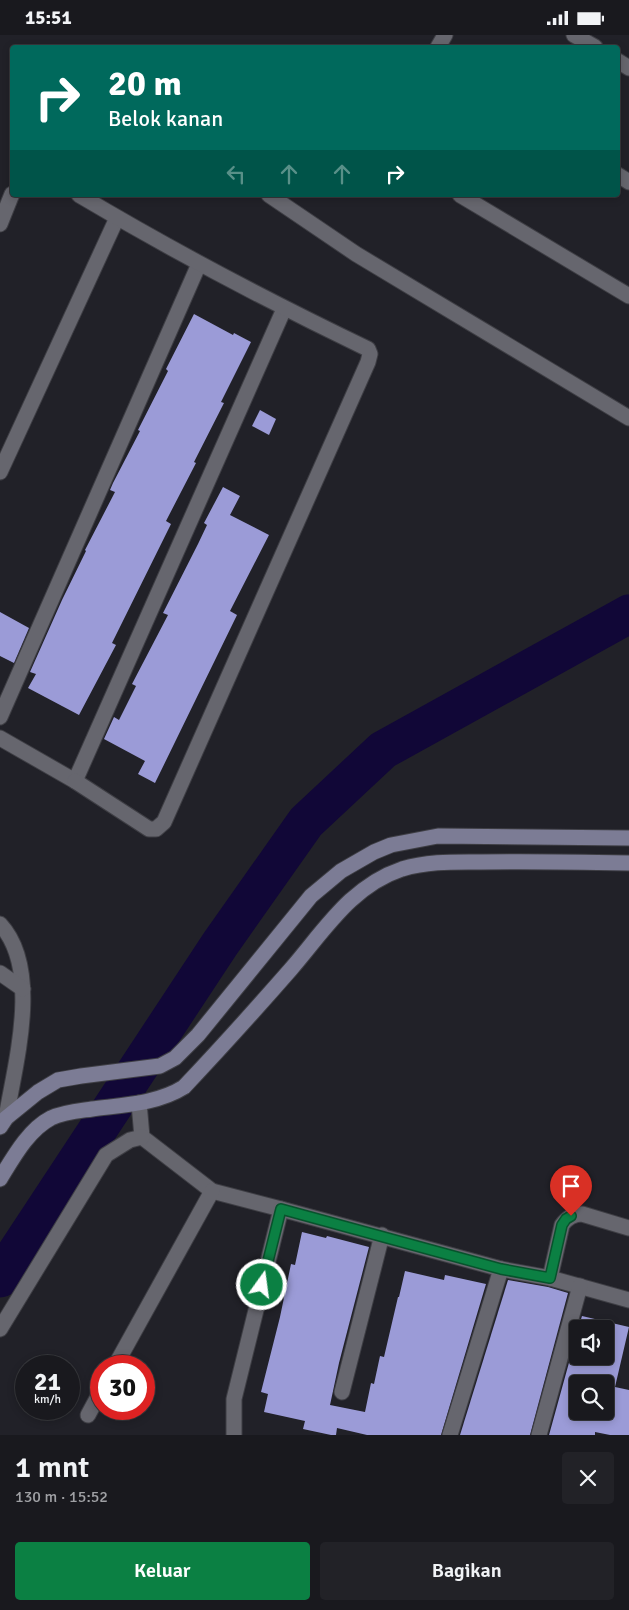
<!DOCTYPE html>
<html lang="id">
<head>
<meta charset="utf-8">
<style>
	:root { --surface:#19191e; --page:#222227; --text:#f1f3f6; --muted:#9fa0a4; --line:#37383c; --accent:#0b8043 }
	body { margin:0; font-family:Signika,sans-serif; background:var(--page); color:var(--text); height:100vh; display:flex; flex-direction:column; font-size:19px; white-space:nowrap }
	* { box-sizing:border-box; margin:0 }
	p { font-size:16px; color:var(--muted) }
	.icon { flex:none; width:28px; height:28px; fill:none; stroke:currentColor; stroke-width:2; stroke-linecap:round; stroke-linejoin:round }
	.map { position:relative; height:1400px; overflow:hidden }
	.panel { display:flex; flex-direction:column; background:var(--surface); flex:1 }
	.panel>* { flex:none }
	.hud { position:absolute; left:10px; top:10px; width:610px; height:152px; border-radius:5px; box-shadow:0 2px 8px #0003,0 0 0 1px var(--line); background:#00695c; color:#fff; overflow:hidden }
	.fabs { position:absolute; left:569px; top:1285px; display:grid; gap:10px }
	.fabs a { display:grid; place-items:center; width:45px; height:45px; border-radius:5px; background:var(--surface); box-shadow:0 2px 8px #0003,0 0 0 1px var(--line); font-size:25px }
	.speed { position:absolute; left:15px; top:1320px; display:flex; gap:10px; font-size:25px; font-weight:700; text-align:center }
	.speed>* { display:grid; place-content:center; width:65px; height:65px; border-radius:50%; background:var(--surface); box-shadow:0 2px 8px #0003,0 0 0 1px var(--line); line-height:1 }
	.speed small { font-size:12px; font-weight:400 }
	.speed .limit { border:8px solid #d22; background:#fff; color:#111 }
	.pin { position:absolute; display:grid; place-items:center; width:42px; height:42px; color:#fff; margin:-51px -21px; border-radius:50% 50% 50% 0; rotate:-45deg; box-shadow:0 0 5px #0007 }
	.pin .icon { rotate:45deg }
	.me { position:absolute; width:55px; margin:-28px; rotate:14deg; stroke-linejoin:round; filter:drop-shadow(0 0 4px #0008) }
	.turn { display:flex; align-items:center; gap:18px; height:105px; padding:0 15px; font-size:22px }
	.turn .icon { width:65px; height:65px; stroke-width:2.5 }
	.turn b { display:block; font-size:35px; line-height:42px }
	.lanes { display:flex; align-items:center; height:48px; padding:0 15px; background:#0003; justify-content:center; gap:25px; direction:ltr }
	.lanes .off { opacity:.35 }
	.round { display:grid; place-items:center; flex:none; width:52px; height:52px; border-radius:5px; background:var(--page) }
	.headline { display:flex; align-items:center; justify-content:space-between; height:85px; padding:0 15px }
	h1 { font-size:30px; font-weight:600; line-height:38px }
	.action { display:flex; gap:10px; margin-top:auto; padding:10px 15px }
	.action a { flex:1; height:58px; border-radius:5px; background:var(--accent); color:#fff; font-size:20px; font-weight:600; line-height:58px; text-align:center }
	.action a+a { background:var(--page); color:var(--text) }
	.status { display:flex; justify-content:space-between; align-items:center; height:35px; padding:0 25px; background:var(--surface); direction:ltr }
	.status svg { height:14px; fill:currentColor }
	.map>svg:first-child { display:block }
</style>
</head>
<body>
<div class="status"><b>15:51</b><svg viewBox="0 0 49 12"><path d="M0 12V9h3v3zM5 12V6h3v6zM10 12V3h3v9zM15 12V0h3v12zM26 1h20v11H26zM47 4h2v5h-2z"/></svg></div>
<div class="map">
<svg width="629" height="1400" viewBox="0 0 629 1400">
	<rect width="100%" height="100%" fill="#212128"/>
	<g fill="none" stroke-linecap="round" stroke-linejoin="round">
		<path stroke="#110737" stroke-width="39" d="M0,1243l220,-334 86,-122 77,-72 246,-136"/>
	</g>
	<g fill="#9b9bd7" fill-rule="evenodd">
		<path d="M194,279l39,21 1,-2 17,9 -30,60 3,1 -30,59 2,1 -30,58 5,3 -59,119 4,2 -37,70 -51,-27 8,-14 -6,-2 32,-72 24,-49 -1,-1 30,-58 -5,-2 3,-7 27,-52 -2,-1 30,-59 -2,-2z"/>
		<path d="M260,375l16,9 -7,16 -17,-9z"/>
		<path d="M223,452l17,9 -10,19 39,20 -39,76 7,4 -82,168 -17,-9 7,-13 -41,-22 10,-22 5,3 17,-34 -4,-2 36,-69 -5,-2 35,-69 9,-19 -3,-2z"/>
		<path d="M0,577l29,16 -15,35 -14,-7z"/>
		<path d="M302,1197l24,6 1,-2 42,11 -30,116 -9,42 35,7 6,-29 3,1 6,-28 4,1 14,-60h1l6,-26 39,9 1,-5 41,9 -45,151h-74l-30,-7 -1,7h-5l-28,-6 2,-8 -41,-9 4,-18 -7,-2 19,-75 11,-53 4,1z"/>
		<path d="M508,1245l40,7 20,6 -38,142h-70z"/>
		<path d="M582,1281l47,11 -14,60 14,3v45h-19l-15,-3v3h-46l29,-105v26h27v-27h-27zM578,1349h27v27h-27z"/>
	</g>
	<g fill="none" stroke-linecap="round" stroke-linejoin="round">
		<defs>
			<g id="street">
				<path d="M574,0l21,12"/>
				<path d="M438,12l7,-12"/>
				<path d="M618,26l11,7"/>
				<path d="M618,140l11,7"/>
				<path d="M269,160l87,59 273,164"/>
				<path d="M460,160l169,101"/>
				<path d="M0,189l12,-30"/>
				<path d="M0,437l117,-254"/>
				<path d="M0,682l199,-453"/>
				<path d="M0,703l75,43 209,-472"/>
				<path d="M75,746l74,48h7l8,-7 204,-460 2,-8 -2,-5c-98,-47 -195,-98 -289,-154"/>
				<path d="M0,889c42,45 15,140 6,194"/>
				<path d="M0,938l23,16"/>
				<path d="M139,1068l3,34 70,54 69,18 -47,190v36"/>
				<path d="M281,1174l220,60 49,9 79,22"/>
				<path d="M550,1243l12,-53c5,-7 11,-11 20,-11l47,14"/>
				<path d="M0,1294l106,-174 24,-15 12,-3"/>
				<path d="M115,1331l97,-175"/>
				<path d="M342,1357l40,-157"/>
				<path d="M88,1380l13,-24"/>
				<path d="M450,1400l51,-166"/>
				<path d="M539,1400l41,-149"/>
			</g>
			<g id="secondary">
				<path d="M0,1092l6,-9 32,-26 20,-12 23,-4 79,-10 15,-8 23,-23 113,-139 30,-25 33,-19 17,-7 47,-9 191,2"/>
				<path d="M0,1144c13,-21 28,-49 51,-61 13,-6 27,-7 41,-9 30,-4 65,-5 92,-22 36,-38 72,-78 107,-118 33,-38 60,-83 111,-100 26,-8 52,-7 79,-7 49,-1 99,0 148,1"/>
			</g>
		</defs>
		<use href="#street" stroke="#3e3e44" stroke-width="17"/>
		<use href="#secondary" stroke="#3e3e44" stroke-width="17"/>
		<use href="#street" stroke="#66666e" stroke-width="15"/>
		<use href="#secondary" stroke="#7c7c95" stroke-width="15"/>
	</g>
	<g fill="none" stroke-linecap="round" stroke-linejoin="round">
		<defs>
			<path id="route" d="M262,1250l19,-76 220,60 49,9 12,-53 4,-6 5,-3"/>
		</defs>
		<use href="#route" stroke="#07532c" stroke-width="12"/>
		<use href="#route" stroke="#0b8043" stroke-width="9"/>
	</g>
</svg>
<div class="fabs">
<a><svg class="icon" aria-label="sound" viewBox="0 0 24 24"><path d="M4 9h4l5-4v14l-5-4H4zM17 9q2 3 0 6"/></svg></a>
<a><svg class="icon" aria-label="search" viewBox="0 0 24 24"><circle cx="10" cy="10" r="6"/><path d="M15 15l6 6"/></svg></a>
</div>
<div class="speed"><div>21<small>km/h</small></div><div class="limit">30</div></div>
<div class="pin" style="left:571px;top:1181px;background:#d93025"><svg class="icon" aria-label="arrive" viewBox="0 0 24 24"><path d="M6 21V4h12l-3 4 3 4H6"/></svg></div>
<svg class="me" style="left:262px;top:1250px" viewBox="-20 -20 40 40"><circle r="17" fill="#0b8043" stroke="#fff" stroke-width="3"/><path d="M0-11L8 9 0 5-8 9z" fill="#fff"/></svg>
<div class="hud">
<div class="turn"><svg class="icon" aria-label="right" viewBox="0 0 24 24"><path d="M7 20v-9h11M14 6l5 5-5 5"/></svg><div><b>20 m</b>Belok kanan</div></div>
<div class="lanes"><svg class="icon off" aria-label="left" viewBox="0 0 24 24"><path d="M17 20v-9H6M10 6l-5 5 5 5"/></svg><svg class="icon off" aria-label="ahead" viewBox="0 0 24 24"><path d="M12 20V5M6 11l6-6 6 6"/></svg><svg class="icon off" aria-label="ahead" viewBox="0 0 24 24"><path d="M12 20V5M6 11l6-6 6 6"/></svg><svg class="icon" aria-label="right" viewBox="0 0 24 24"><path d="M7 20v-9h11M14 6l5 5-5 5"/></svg></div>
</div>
</div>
<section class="panel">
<div class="headline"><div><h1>1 mnt</h1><p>130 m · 15:52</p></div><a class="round"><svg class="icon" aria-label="close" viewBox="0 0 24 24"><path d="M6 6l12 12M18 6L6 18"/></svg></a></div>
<div class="action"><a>Keluar</a><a>Bagikan</a></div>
</section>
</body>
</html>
